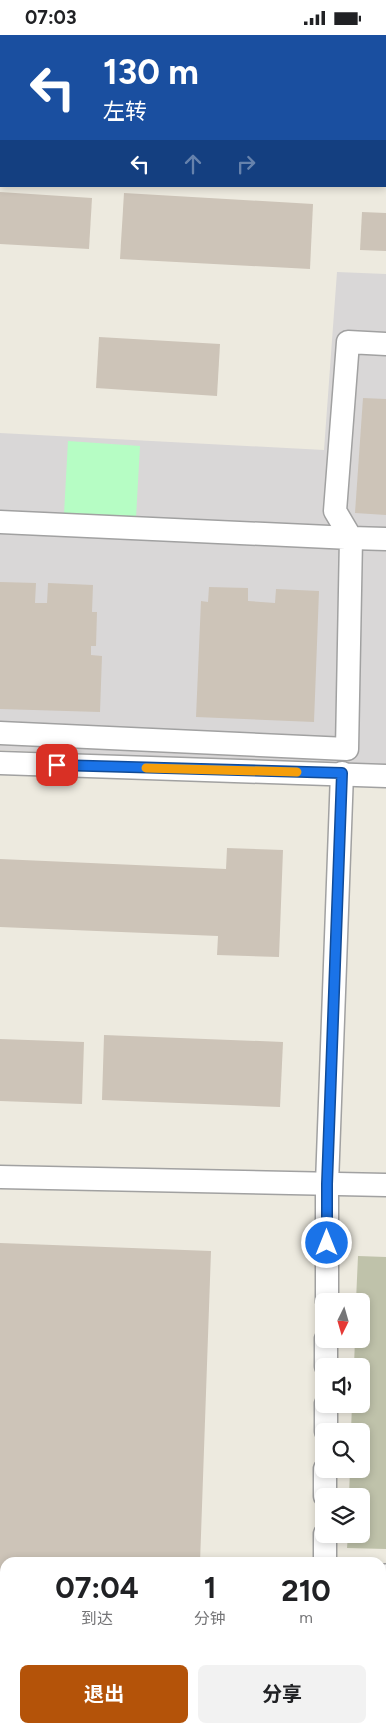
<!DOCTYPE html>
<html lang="zh">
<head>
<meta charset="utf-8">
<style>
	:root { --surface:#fff; --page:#f2f2f2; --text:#202124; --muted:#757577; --accent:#b45309 }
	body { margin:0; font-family:Figtree,"Noto Sans SC",sans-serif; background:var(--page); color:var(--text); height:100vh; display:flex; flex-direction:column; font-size:19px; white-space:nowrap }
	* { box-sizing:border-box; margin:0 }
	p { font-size:16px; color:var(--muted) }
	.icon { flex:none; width:28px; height:28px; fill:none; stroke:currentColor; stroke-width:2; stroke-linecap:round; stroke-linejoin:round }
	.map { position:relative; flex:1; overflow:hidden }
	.side { position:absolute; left:0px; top:1522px; width:386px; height:176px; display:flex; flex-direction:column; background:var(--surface); border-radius:15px 15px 0 0; box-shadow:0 2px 8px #0003 }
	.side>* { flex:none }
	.top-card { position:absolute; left:0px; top:0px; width:386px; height:152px; box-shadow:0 2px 8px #0003; background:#1a4fa0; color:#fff; overflow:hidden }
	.needle { width:32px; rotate:185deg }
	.fabs { position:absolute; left:315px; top:1258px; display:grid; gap:10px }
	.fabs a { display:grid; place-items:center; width:55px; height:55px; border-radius:8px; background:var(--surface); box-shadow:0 2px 8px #0003; font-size:25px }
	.pin { position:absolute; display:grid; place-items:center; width:42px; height:42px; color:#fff; margin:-21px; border-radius:10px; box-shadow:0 2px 8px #0006 }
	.me { position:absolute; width:55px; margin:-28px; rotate:0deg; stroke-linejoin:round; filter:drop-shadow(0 0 4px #0008) }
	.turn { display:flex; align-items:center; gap:18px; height:105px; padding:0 20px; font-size:22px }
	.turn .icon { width:65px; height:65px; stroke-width:2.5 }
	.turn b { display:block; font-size:35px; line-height:42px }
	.lanes { display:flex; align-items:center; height:48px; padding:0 20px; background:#0003; justify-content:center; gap:25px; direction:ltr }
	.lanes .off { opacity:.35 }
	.eta { display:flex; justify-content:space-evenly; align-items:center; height:85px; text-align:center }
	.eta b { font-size:30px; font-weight:700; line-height:35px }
	.action { display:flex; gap:10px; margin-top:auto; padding:10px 20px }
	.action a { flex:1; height:58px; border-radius:8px; background:var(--accent); color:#fff; font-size:20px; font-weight:700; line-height:58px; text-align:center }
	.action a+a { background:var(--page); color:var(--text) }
	.status { display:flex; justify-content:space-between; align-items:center; height:35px; padding:0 25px; background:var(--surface); direction:ltr }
	.status svg { height:14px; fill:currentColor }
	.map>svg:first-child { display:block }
</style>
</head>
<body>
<div class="status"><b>07:03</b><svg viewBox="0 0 49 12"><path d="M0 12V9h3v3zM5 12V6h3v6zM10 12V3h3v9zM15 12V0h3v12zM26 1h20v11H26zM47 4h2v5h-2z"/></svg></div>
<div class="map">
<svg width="386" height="1698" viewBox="0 0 386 1698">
	<rect width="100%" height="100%" fill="#edeadf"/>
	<path fill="#d9d7d7" d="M337,237l49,2v493l-386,-17v-317l324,17z"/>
	<g fill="#bfc2aa">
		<path d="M358,1221l28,1v292l-39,-1 1,-14h13v-38h-12l1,-27h11v-38h-10l1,-27h9v-38h-7l1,-27h6v-38h-5z"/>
		<path d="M381,1551h5v139l-5,-1z"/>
	</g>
	<path fill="#b6fdc4" d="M68,406l72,5 -4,72 -72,-4z"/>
	<path fill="#fff" d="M0,0h143l-142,1v51z"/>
	<g fill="#cdc4b8">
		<path d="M0,157l92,6 -3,51 -89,-5z"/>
		<path d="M124,158l189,11 -3,65 -190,-10z"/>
		<path d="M362,177l24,1v38l-26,-1z"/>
		<path d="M99,302l121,7 -3,52 -121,-8z"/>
		<path d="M363,363l23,1v116l-31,-2z"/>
		<path d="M0,547l36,1 -1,20h12l1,-20 45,2 -1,27h5l-1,34h-5v9l11,1 -2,56 -100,-3z"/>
		<path d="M209,552l39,1v13l27,2 1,-14 43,2 -5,131 -118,-5 5,-116 7,1z"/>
		<path d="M227,813l56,2 -4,107 -62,-2 1,-19 -218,-9v-68l226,10z"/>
		<path d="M104,1000l179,7 -3,65 -178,-7z"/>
		<path d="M0,1004l84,3 -2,62 -82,-3z"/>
		<path d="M0,1208l211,8 -11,312h-195v82h-5z"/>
	</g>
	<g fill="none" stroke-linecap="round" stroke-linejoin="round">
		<defs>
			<path id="lane" d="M381,1535h5"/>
			<g id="street">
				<path d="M386,309l-38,-2 -13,169 16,27 35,1"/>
				<path d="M0,487l351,16 -4,211 -347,-16"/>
				<path d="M0,728l386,13"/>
				<path d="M0,1142l386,8"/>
				<path d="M327,1266v-117l15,-411"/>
				<path d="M326,1331v-27"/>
				<path d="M326,1396v-27"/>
				<path d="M325,1461v-27"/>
				<path d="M325,1528v-29"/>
				<path d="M0,1690h5"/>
				<path d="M78,1694l86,4"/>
				<path d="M324,1698v-4"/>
			</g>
			<g id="secondary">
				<path d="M0,85h1"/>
				<path d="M385,103h1"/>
			</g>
			<g id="highway">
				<path d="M0,27h1"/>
				<path d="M385,42h1"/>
			</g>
		</defs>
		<use href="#lane" stroke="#a1a1a1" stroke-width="14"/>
		<use href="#street" stroke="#a1a1a1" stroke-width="25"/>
		<use href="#secondary" stroke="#597300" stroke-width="30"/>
		<use href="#highway" stroke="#e01745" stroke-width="30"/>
		<path stroke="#ff815e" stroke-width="3" stroke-dasharray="2.5 2.5" stroke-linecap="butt" d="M385,143h1"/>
		<use href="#lane" stroke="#fff" stroke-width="11"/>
		<use href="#street" stroke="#fff" stroke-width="22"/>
		<use href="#secondary" stroke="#f0feac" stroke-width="28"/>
		<use href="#highway" stroke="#ec7f87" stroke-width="28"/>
	</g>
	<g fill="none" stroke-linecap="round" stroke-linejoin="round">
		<defs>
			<path id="route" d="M57,730l285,8 -15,411v59"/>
		</defs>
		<use href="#route" stroke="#114b97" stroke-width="12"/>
		<use href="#route" stroke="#1a73e8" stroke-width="9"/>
		<path stroke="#f59e0b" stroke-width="9" d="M146,733l151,4"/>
	</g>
</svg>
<div class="fabs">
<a><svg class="needle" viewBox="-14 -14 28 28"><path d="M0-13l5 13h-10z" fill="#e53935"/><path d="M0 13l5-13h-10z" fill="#757577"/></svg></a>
<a><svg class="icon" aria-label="sound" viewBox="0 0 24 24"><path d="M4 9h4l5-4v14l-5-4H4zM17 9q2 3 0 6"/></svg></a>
<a><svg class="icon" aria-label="search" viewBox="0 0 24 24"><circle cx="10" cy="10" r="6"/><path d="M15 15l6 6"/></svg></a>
<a><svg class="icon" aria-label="layers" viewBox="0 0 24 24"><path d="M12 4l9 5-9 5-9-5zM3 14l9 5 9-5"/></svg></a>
</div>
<div class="pin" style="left:57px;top:730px;background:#d93025"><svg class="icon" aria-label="arrive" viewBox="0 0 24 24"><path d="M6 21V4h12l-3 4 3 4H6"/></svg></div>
<svg class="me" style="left:327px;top:1208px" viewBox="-20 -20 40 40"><circle r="17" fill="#1a73e8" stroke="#fff" stroke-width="3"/><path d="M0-11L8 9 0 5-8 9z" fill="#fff"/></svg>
<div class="top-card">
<div class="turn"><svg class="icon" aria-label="left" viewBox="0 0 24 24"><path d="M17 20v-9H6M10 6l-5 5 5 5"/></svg><div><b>130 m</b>左转</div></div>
<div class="lanes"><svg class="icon" aria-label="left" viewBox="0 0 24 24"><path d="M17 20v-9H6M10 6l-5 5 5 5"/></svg><svg class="icon off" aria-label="ahead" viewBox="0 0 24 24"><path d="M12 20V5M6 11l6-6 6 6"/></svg><svg class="icon off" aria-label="right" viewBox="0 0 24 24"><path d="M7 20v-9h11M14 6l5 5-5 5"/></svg></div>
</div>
<section class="side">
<div class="eta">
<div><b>07:04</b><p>到达</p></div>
<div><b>1</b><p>分钟</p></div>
<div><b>210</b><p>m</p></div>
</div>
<div class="action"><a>退出</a><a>分享</a></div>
</section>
</div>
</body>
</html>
